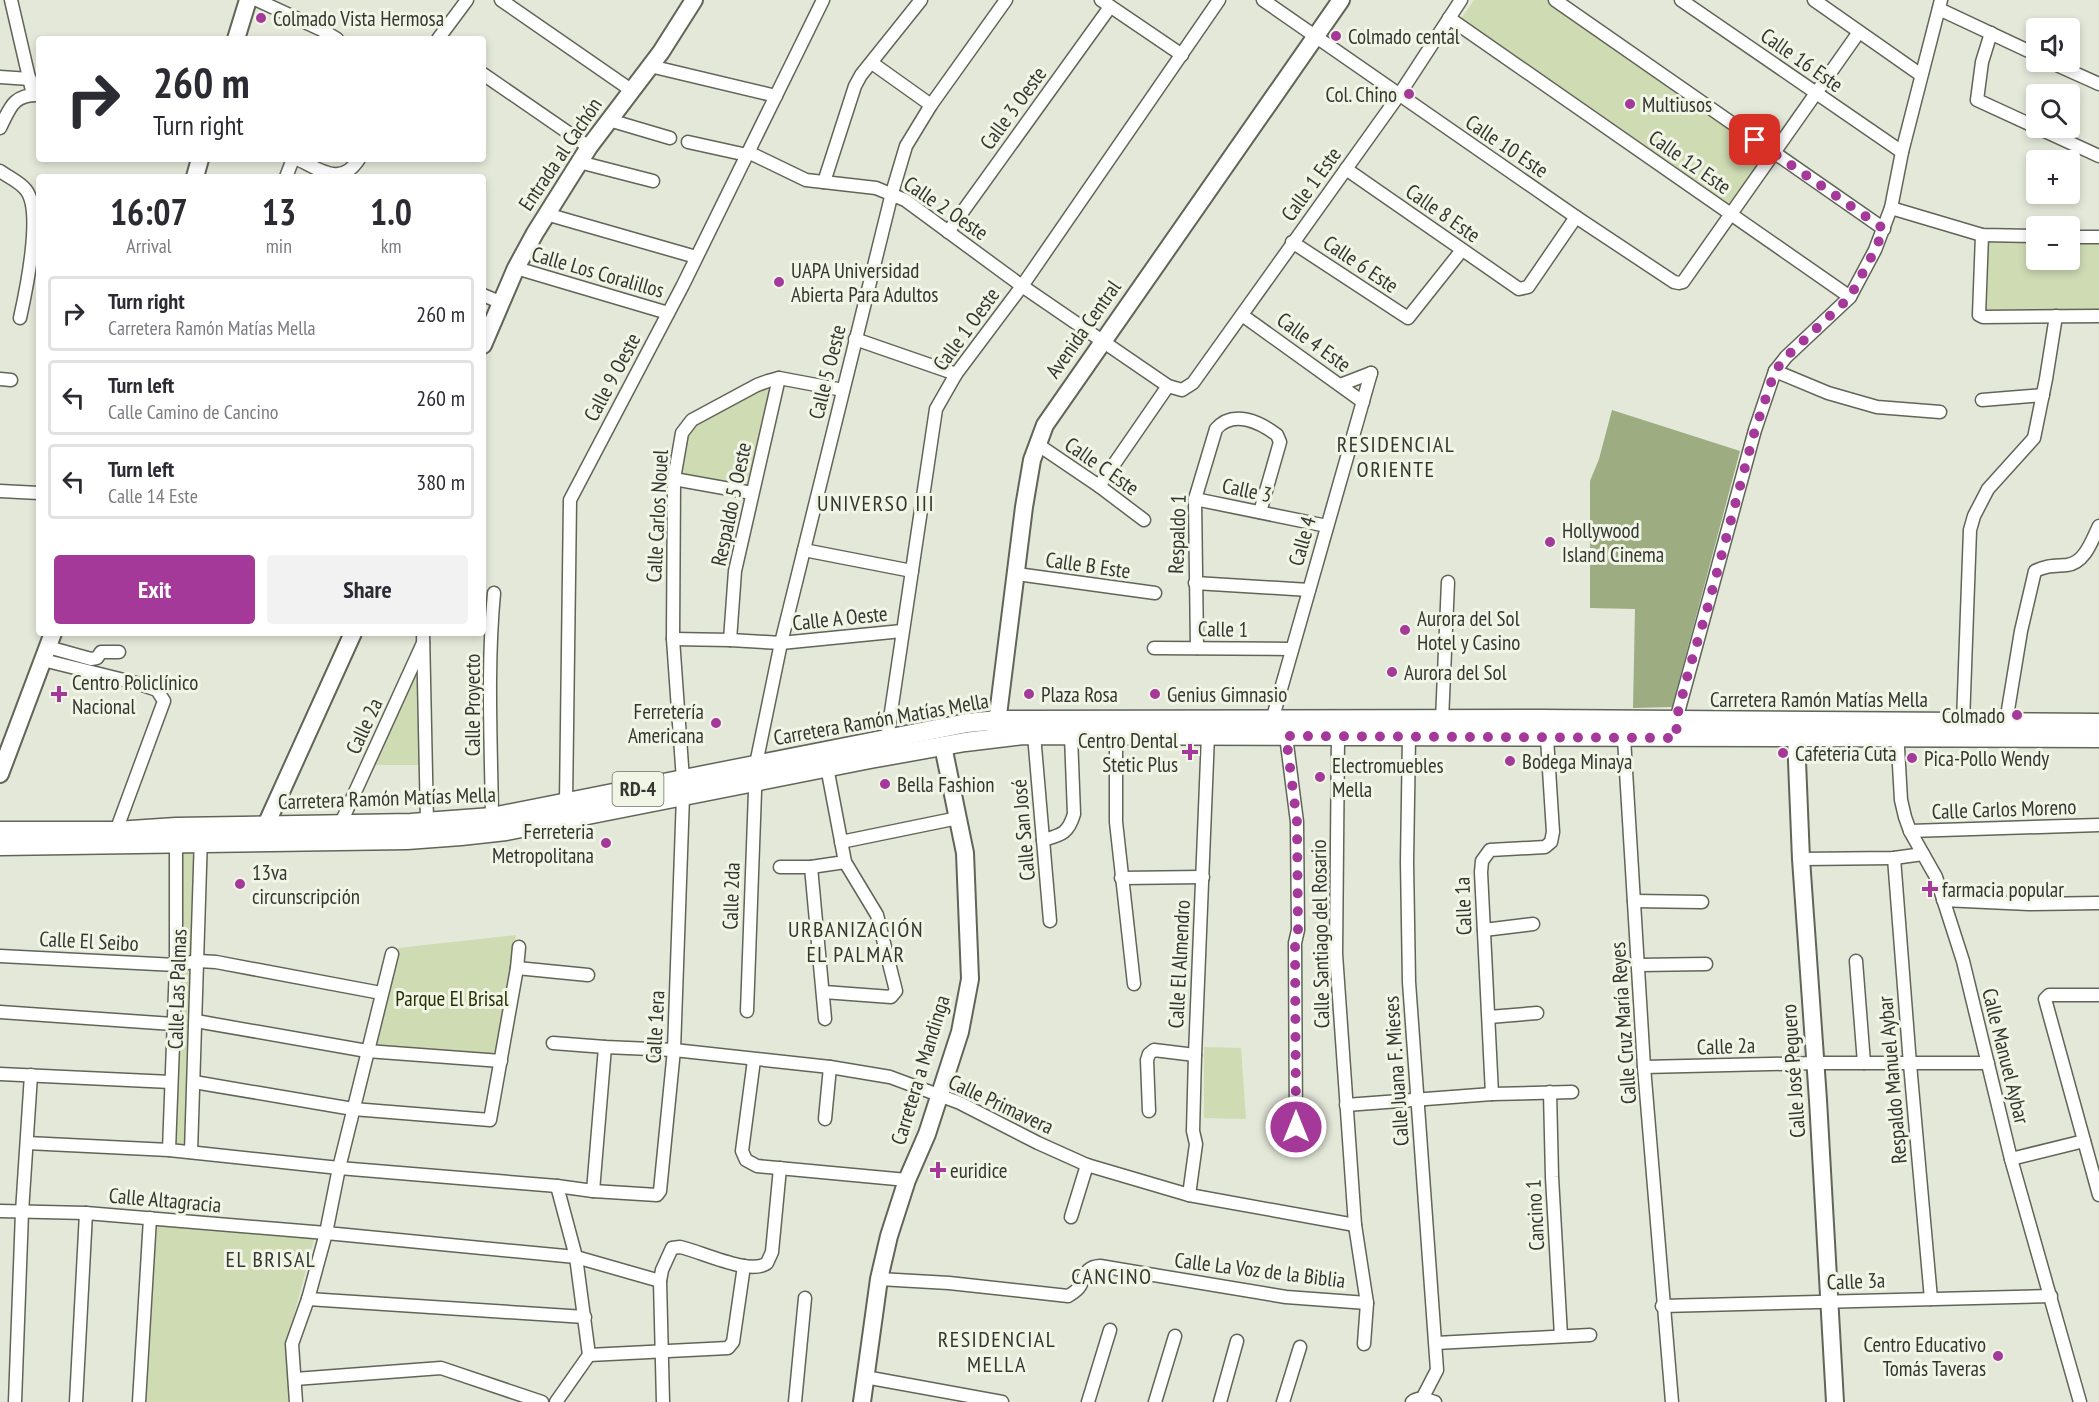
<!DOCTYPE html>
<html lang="en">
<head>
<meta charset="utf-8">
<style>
	:root { --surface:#fff; --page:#f2f2f3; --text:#2b2b33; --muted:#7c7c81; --line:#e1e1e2; --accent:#a53999 }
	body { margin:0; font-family:"PT Sans Narrow",sans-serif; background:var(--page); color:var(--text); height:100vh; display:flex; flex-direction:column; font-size:22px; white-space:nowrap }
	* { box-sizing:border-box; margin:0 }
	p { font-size:20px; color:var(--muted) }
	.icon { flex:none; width:33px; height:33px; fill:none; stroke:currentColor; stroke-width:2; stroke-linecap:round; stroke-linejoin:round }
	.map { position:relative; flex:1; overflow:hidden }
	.side { position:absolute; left:36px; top:174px; width:450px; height:462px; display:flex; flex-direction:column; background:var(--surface); border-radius:6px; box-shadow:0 3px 9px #0003 }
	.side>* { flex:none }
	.banner { position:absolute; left:36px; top:36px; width:450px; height:126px; border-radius:6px; box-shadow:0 3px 9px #0003; background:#fff; color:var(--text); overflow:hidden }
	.tools { position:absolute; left:2026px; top:18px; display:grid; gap:12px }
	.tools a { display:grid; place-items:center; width:54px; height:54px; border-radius:6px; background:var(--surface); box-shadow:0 3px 9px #0003; font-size:30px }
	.pin { position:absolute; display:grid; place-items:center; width:51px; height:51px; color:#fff; margin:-26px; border-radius:12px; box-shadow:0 3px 9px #0006 }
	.me { position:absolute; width:66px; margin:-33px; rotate:0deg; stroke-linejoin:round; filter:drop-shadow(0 0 4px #0008) }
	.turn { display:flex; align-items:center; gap:21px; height:126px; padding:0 18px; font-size:27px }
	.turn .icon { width:78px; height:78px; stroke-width:2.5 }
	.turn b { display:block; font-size:42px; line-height:51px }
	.eta { display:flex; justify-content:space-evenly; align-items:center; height:102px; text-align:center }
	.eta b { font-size:36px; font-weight:700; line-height:42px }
	.cta { display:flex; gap:12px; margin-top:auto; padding:12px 18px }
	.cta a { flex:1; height:69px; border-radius:6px; background:var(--accent); color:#fff; font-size:24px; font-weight:700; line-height:69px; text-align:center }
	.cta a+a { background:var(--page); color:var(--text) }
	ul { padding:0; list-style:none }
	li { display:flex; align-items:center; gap:18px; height:75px; margin:0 12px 9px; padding:0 6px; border:3px solid var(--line); border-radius:6px }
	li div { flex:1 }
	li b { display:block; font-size:22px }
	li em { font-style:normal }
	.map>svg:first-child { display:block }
</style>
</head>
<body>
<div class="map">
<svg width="2099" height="1402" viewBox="0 0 2099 1402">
	<rect width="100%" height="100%" fill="#e3e8d9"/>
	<g fill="#cedbb3">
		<path d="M1474,0h76l219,154 -39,54 -271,-186z"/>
		<path d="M1986,241l51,1v18h33v-17l29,1v68l-114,2z"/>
		<path d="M775,384l-25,102 -72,-13 4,-35 28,-30z"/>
		<path d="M420,660l1,105h-46z"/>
		<path d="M196,851l-9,294 -13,-1 9,-291z"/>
		<path d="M516,935l-17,121 -125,-9 24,-99z"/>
		<path d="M1204,1047l37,1 5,71 -42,-1z"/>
		<path d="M157,1224l158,12 -29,109 3,57h-143z"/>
	</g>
	<path fill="#9eac81" d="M1612,410l128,41 -68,256 -39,1 2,-99 -45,-1v-127l9,-22z"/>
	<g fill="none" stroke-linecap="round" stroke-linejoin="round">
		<defs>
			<g id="street">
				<path d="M11,0l22,95"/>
				<path d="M257,0l65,30 15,9"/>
				<path d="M501,0l130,90"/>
				<path d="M1101,0l81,55"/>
				<path d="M1263,0l313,217 98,65 5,1 4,-1 176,-250"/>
				<path d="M1555,0l329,229"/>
				<path d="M1681,0l221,152"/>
				<path d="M1814,0l107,75"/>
				<path d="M1939,9l98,46"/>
				<path d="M1449,18l401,279"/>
				<path d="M1991,33l-9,29 -5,38 122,56"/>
				<path d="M438,39l29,-39"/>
				<path d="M2050,62l49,22"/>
				<path d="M872,63l59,42"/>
				<path d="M650,66l126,30"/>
				<path d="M483,74l106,73"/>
				<path d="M0,77l30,2"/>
				<path d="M609,120l61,18"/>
				<path d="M0,128c10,-20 13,-34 39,-33"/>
				<path d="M688,142l59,13"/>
				<path d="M748,152l58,28 70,8 29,12 117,86 146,100 14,4 11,-7 206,-288 62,-95"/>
				<path d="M297,159c24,11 44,28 62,0"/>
				<path d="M579,162l74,19"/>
				<path d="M1346,169l173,120 9,-2 48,-70"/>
				<path d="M0,171c8,6 20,11 26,19 17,21 0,101 -6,128"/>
				<path d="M286,177l7,-18"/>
				<path d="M824,182l31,-96 6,-11 60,-75"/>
				<path d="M1891,208l91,27 55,1"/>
				<path d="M546,214l150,43"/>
				<path d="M948,232l162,-225"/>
				<path d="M1982,235l-3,80 4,2 116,-1"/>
				<path d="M2070,237h29"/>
				<path d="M1292,242l116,76 54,-68"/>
				<path d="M516,268l152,45"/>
				<path d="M483,295l19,8"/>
				<path d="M1242,315l121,87"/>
				<path d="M855,339l101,35"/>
				<path d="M1775,371l53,22 49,14 63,5"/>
				<path d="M0,379l11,1"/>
				<path d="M1340,385l31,-12"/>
				<path d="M1982,400l61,-5"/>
				<path d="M1037,444l62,42 45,34"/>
				<path d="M674,479l78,14"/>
				<path d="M1099,486l69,-100"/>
				<path d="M0,491l39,2"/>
				<path d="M1195,499l132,27"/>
				<path d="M804,550l108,21"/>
				<path d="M1017,574l138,19"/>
				<path d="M1195,583l114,7"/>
				<path d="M423,633l4,189"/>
				<path d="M673,639l57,1 51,3 121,-12"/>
				<path d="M730,640l5,-69 44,-193"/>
				<path d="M48,647l43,12 6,-1 4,-6h18"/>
				<path d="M1154,648l138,1"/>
				<path d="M1197,648l-2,-149 21,-70c17,-20 44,-7 61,6l3,7 -20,70"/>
				<path d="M43,660l93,23 21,7 7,11 -48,130"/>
				<path d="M1442,720l6,-138"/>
				<path d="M1963,722l7,-192 4,-14 14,-27 46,-51 12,-59 10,-63"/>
				<path d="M2006,722l15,-91 14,-60c12,-6 20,-5 32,-6 18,-2 25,-25 32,-39"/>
				<path d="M1271,724l100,-351"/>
				<path d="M1676,727v-7l79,-290 20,-59 11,-14 64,-60 25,-47 16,-42 11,-56 39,-152"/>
				<path d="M1897,730l4,70 4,17 5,14 26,46 27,84 48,198 69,243"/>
				<path d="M1034,735l16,186"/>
				<path d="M1116,736v86l18,162"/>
				<path d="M1286,736l11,86 1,108 -3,13 1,184"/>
				<path d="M1338,736l-2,218 19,271 12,78 -3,41"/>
				<path d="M1409,736l-2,126 2,120 28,388 -15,29"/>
				<path d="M1624,738l20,329 28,335"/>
				<path d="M887,739l49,-330 20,-35 66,-88 197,-286"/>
				<path d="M683,780l-10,-141 1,-160 8,-46 10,-13 65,-35 11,-4 11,-3 64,12"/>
				<path d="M566,803l4,-303 113,-215 140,-285"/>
				<path d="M492,817c-1,-75 -5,-150 2,-224"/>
				<path d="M340,825l83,-182"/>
				<path d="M1910,831l189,-6"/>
				<path d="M1043,840c18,-5 25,-6 31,-26l-3,-78"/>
				<path d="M841,842l117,-24"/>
				<path d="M1894,858l16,206 21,235"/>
				<path d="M1801,859l93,-1 29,-4"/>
				<path d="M780,867h31l34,-5"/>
				<path d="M811,867l14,152"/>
				<path d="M1121,878l82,-1"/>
				<path d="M1943,900l86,4 70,-1"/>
				<path d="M1634,901l68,1"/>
				<path d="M1484,930l49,-6"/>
				<path d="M392,954l-53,214 -13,65 250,24 84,24"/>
				<path d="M0,956l176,9 22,-4 18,1 165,31"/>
				<path d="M1856,961l8,102"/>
				<path d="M1639,965l67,-1"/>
				<path d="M517,968l71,7"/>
				<path d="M824,992l67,5 5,-6 -19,-76 -32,-53 -18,-95"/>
				<path d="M2099,995h-50l-4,4 54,196"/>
				<path d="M747,1011l9,-247 25,-121 111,-450 14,-47 25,-41 75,-105"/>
				<path d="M0,1012l173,12"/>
				<path d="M1489,1017l48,-4"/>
				<path d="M196,1021l171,30 134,10"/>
				<path d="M553,1043l52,4 69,3 156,17 60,10 70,26 78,40 49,22 102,30 166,30"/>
				<path d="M754,1060l-12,91 4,9 11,6 150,14"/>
				<path d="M1644,1067l172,-4h172"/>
				<path d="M0,1074l171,8"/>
				<path d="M194,1082l159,27 137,11 27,-152 2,-21"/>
				<path d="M1550,1092l2,85 9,159"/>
				<path d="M1492,1094l-11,-222 1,-11 8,-11 55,-3 6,-5 2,-10 -6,-94"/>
				<path d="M1346,1105l146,-11 80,-2"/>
				<path d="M1149,1111l-2,-51 2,-6 5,-4 41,5"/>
				<path d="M825,1119l5,-52"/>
				<path d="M27,1143l142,7 170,18 218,18 36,5 64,4 3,-4 14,-141 9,-254"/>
				<path d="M169,1150l7,-185v-129"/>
				<path d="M191,1152l10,-316"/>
				<path d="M2011,1159l73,-18"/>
				<path d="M593,1191l12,-144"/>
				<path d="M1189,1195l7,-51 -3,-13 2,-76 13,-320"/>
				<path d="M0,1211l86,2 240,20 -18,66 -16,45 4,58"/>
				<path d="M1071,1217l16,-52"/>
				<path d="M879,1279l70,4 119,13c5,-3 9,-5 12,-10 6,-11 5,-19 20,-20l186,31 81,6"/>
				<path d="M308,1299l277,18"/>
				<path d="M1662,1306l389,-10"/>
				<path d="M1436,1343l154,-8"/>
				<path d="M589,1355l139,-7 5,-6 11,-76"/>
				<path d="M865,1377l137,25"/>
				<path d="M295,1379l146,-11 101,34"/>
				<path d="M15,1402l7,-190 9,-137"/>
				<path d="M76,1402l10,-189"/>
				<path d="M139,1402l11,-184"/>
				<path d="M556,1402l33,-47 -13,-98 -19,-71"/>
				<path d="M663,1402l-3,-121 2,-11 10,-22 8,-1c20,4 70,29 87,16l5,-11 8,-84"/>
				<path d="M795,1402l10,-104"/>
				<path d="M1088,1402l22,-72"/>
				<path d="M1155,1402l20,-66"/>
				<path d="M1220,1402l17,-61"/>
				<path d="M1283,1402l17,-55"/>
				<path d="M1412,1402c7,-6 15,-2 23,0"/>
			</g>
			<g id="secondary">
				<path d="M236,39l12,-39"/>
				<path d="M195,177l5,-18"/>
				<path d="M483,345l33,-77 19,-35 54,-86 72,-95 33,-52"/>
				<path d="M996,731l28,-224 8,-47 13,-35 296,-425"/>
				<path d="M1796,737l5,122 17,241 17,302"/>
				<path d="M0,774l53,-141"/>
				<path d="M265,836l1,-11 87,-192"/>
				<path d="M862,1402l17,-123 10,-43 18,-56 20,-46 33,-102 10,-53 -5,-126 -22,-107"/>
			</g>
			<g id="primary">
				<path d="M0,831h116l60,-4 235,-4 81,-6 475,-94 31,-3 543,-1 558,4"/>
				<path d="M0,846l407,-6 54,-4 45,-5 364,-72 95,-17 58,-7 1076,3"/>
			</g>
		</defs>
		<use href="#street" stroke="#606558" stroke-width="15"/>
		<use href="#secondary" stroke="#606558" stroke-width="20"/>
		<use href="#primary" stroke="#606558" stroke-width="21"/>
		<use href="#street" stroke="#fff" stroke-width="12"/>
		<use href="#secondary" stroke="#fff" stroke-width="16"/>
		<use href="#primary" stroke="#fff" stroke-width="18"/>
	</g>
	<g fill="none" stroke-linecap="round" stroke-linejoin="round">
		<path stroke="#a53999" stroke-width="10" stroke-dasharray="0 18" d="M1296,1127l-1,-184 3,-13 -1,-108 -11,-86 391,2 -1,-18 13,-50 19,-64 47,-176 20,-59 11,-14 64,-60 25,-47 9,-21 -129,-89"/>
	</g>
	<g fill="#a53999" stroke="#f0f5e6" stroke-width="2">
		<circle cx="261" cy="18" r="6"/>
		<circle cx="1336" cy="36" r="6"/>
		<circle cx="1409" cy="94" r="6"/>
		<circle cx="1630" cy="104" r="6"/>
		<circle cx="779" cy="282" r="6"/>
		<circle cx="1550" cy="542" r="6"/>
		<circle cx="1405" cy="630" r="6"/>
		<circle cx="1392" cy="672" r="6"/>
		<path d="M56 685h6v6h6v6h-6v6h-6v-6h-6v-6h6z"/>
		<circle cx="1029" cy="694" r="6"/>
		<circle cx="1155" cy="694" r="6"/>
		<circle cx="2017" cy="715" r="6"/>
		<circle cx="716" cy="723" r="6"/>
		<path d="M1187 743h6v6h6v6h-6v6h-6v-6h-6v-6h6z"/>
		<circle cx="1783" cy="753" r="6"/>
		<circle cx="1912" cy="758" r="6"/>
		<circle cx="1510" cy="761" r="6"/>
		<circle cx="1320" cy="777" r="6"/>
		<circle cx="885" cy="784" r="6"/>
		<circle cx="606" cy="843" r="6"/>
		<circle cx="240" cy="884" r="6"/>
		<path d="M1927 880h6v6h6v6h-6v6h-6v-6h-6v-6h6z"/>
		<path d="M935 1161h6v6h6v6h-6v6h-6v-6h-6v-6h6z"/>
		<circle cx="1998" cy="1356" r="6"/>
	</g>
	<g text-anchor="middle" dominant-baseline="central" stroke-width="6" stroke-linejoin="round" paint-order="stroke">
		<rect fill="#f0f5e6" stroke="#6c7067" stroke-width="1.5" x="612.5" y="772" width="51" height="34" rx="4.5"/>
		<g font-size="20" font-weight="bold" fill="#343731">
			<text x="638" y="789">RD-4</text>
		</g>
		<g font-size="21" fill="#343731" stroke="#f0f5e6" text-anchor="start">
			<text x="273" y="18">Colmado Vista Hermosa</text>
			<text x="1348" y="36">Colmado cental</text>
			<text x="1397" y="94" text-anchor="end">Col. Chino</text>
			<text x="1642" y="104">Multiusos</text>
			<text x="791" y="270">UAPA Universidad<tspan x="791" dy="24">Abierta Para Adultos</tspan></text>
			<text x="1562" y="530">Hollywood<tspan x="1562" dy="24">Island Cinema</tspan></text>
			<text x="1417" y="618">Aurora del Sol<tspan x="1417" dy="24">Hotel y Casino</tspan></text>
			<text x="1404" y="672">Aurora del Sol</text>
			<text x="72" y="682">Centro Policlínico<tspan x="72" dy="24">Nacional</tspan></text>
			<text x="1041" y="694">Plaza Rosa</text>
			<text x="1167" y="694">Genius Gimnasio</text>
			<text x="704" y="711" text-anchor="end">Ferretería<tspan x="704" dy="24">Americana</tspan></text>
			<text x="2005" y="715" text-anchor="end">Colmado</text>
			<text x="1178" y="740" text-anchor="end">Centro Dental<tspan x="1178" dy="24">Stetic Plus</tspan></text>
			<text x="1795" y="753">Cafeteria Cuta</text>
			<text x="1924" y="758">Pica-Pollo Wendy</text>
			<text x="1522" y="761">Bodega Minaya</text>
			<text x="1332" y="765">Electromuebles<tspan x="1332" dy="24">Mella</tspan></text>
			<text x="897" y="784">Bella Fashion</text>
			<text x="594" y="831" text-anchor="end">Ferreteria<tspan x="594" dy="24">Metropolitana</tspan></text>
			<text x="252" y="872">13va<tspan x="252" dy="24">circunscripción</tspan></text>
			<text x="1942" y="889">farmacia popular</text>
			<text x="950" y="1170">euridice</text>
			<text x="1986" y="1344" text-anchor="end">Centro Educativo<tspan x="1986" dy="24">Tomás Taveras</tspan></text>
		</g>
		<g font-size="21" fill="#343731" stroke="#f0f5e6">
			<text transform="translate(1802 60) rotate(35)">Calle 16 Este</text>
			<text transform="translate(1013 108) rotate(-54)">Calle 3 Oeste</text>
			<text transform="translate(1507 146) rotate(34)">Calle 10 Este</text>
			<text transform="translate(560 154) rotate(-56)">Entrada al Cachón</text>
			<text transform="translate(1690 162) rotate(35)">Calle 12 Este</text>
			<text transform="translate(1311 184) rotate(-54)">Calle 1 Este</text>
			<text transform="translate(946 208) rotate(34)">Calle 2 Oeste</text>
			<text transform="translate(1443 213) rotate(35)">Calle 8 Este</text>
			<text transform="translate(1361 264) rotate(34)">Calle 6 Este</text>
			<text transform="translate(598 272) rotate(16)">Calle Los Coralillos</text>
			<text transform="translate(966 329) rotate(-54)">Calle 1 Oeste</text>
			<text transform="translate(1083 329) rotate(-55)">Avenida Central</text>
			<text transform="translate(1314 342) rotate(36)">Calle 4 Este</text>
			<text transform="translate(827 372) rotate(-76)">Calle 5 Oeste</text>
			<text transform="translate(612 377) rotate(-62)">Calle 9 Oeste</text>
			<text transform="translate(1102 466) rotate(35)">Calle C Este</text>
			<text transform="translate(1247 490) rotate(12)">Calle 3</text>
			<text transform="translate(731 504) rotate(-78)">Respaldo 5 Oeste</text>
			<text transform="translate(657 516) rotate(-87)">Calle Carlos Nouel</text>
			<text transform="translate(1177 534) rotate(-88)">Respaldo 1</text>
			<text transform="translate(1302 541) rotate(-74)">Calle 4</text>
			<text transform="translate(1088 565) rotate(8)">Calle B Este</text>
			<text transform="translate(840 618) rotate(-6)">Calle A Oeste</text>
			<text transform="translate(1223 629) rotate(1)">Calle 1</text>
			<text x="1819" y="699">Carretera Ramón Matías Mella</text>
			<text transform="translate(472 705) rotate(-90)">Calle Proyecto</text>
			<text transform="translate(881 719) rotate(-10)">Carretera Ramón Matías Mella</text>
			<text transform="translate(364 726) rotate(-65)">Calle 2a</text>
			<text transform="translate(387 798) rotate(-2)">Carretera Ramón Matías Mella</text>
			<text transform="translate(2004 809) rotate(-2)">Calle Carlos Moreno</text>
			<text transform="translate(1023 830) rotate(-95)">Calle San José</text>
			<text transform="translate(731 896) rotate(-88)">Calle 2da</text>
			<text transform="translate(1463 906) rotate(-92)">Calle 1a</text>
			<text transform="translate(1320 934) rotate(-91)">Calle Santiago del Rosario</text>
			<text transform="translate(89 941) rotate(3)">Calle El Seibo</text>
			<text transform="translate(1179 964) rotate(-87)">Calle El Almendro</text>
			<text transform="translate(177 989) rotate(-88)">Calle Las Palmas</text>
			<text transform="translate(1623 1023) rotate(-94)">Calle Cruz María Reyes</text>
			<text transform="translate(655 1027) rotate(-87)">Calle 1era</text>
			<text transform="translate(1726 1046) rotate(-2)">Calle 2a</text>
			<text transform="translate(2006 1056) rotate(76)">Calle Manuel Aybar</text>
			<text transform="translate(920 1070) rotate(-73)">Carretera a Mandinga</text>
			<text transform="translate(1396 1071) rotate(-94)">Calle Juana F. Mieses</text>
			<text transform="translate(1793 1071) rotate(-94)">Calle José Peguero</text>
			<text transform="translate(1892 1080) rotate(-95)">Respaldo Manuel Aybar</text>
			<text transform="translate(1001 1104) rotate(25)">Calle Primavera</text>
			<text transform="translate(165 1200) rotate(5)">Calle Altagracia</text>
			<text transform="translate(1535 1215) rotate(-93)">Cancino 1</text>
			<text transform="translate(1260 1270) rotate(7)">Calle La Voz de la Biblia</text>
			<text transform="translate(1856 1281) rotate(-2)">Calle 3a</text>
		</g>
		<g font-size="21" fill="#263200" stroke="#f0f5e6">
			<text x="452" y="998">Parque El Brisal</text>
		</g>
		<g font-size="22" letter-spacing="1.5" fill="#343731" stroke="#f0f5e6">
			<text x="1396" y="444">RESIDENCIAL<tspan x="1396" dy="25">ORIENTE</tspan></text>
			<text x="876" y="503">UNIVERSO III</text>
			<text x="856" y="929">URBANIZACIÓN<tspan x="856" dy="25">EL PALMAR</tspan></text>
			<text x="271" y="1259">EL BRISAL</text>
			<text x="1112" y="1276">CANCINO</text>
			<text x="997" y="1339">RESIDENCIAL<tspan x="997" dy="25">MELLA</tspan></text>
		</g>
	</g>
</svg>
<div class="tools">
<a><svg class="icon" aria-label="sound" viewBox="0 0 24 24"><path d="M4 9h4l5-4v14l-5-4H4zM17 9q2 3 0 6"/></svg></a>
<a><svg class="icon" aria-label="search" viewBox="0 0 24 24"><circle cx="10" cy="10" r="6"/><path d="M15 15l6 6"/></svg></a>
<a>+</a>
<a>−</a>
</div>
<div class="pin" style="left:1755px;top:140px;background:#d93025"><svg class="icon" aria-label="arrive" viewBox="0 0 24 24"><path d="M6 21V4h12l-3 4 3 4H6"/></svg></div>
<svg class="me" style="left:1296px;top:1127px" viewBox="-20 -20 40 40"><circle r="17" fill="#a53999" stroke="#fff" stroke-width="3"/><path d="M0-11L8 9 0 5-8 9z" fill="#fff"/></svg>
<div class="banner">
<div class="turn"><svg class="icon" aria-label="right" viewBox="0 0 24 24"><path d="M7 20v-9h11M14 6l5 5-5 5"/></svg><div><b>260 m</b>Turn right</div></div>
</div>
<section class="side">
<div class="eta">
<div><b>16:07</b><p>Arrival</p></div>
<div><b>13</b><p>min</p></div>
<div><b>1.0</b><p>km</p></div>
</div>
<ul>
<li><svg class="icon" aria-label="right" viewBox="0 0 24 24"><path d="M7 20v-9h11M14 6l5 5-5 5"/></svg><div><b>Turn right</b><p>Carretera Ramón Matías Mella</p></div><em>260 m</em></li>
<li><svg class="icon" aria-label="left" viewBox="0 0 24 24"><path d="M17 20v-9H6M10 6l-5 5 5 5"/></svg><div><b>Turn left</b><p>Calle Camino de Cancino</p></div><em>260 m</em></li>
<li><svg class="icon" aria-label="left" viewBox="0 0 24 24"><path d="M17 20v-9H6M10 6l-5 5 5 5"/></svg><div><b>Turn left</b><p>Calle 14 Este</p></div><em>380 m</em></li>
</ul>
<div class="cta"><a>Exit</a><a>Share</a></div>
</section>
</div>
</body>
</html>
